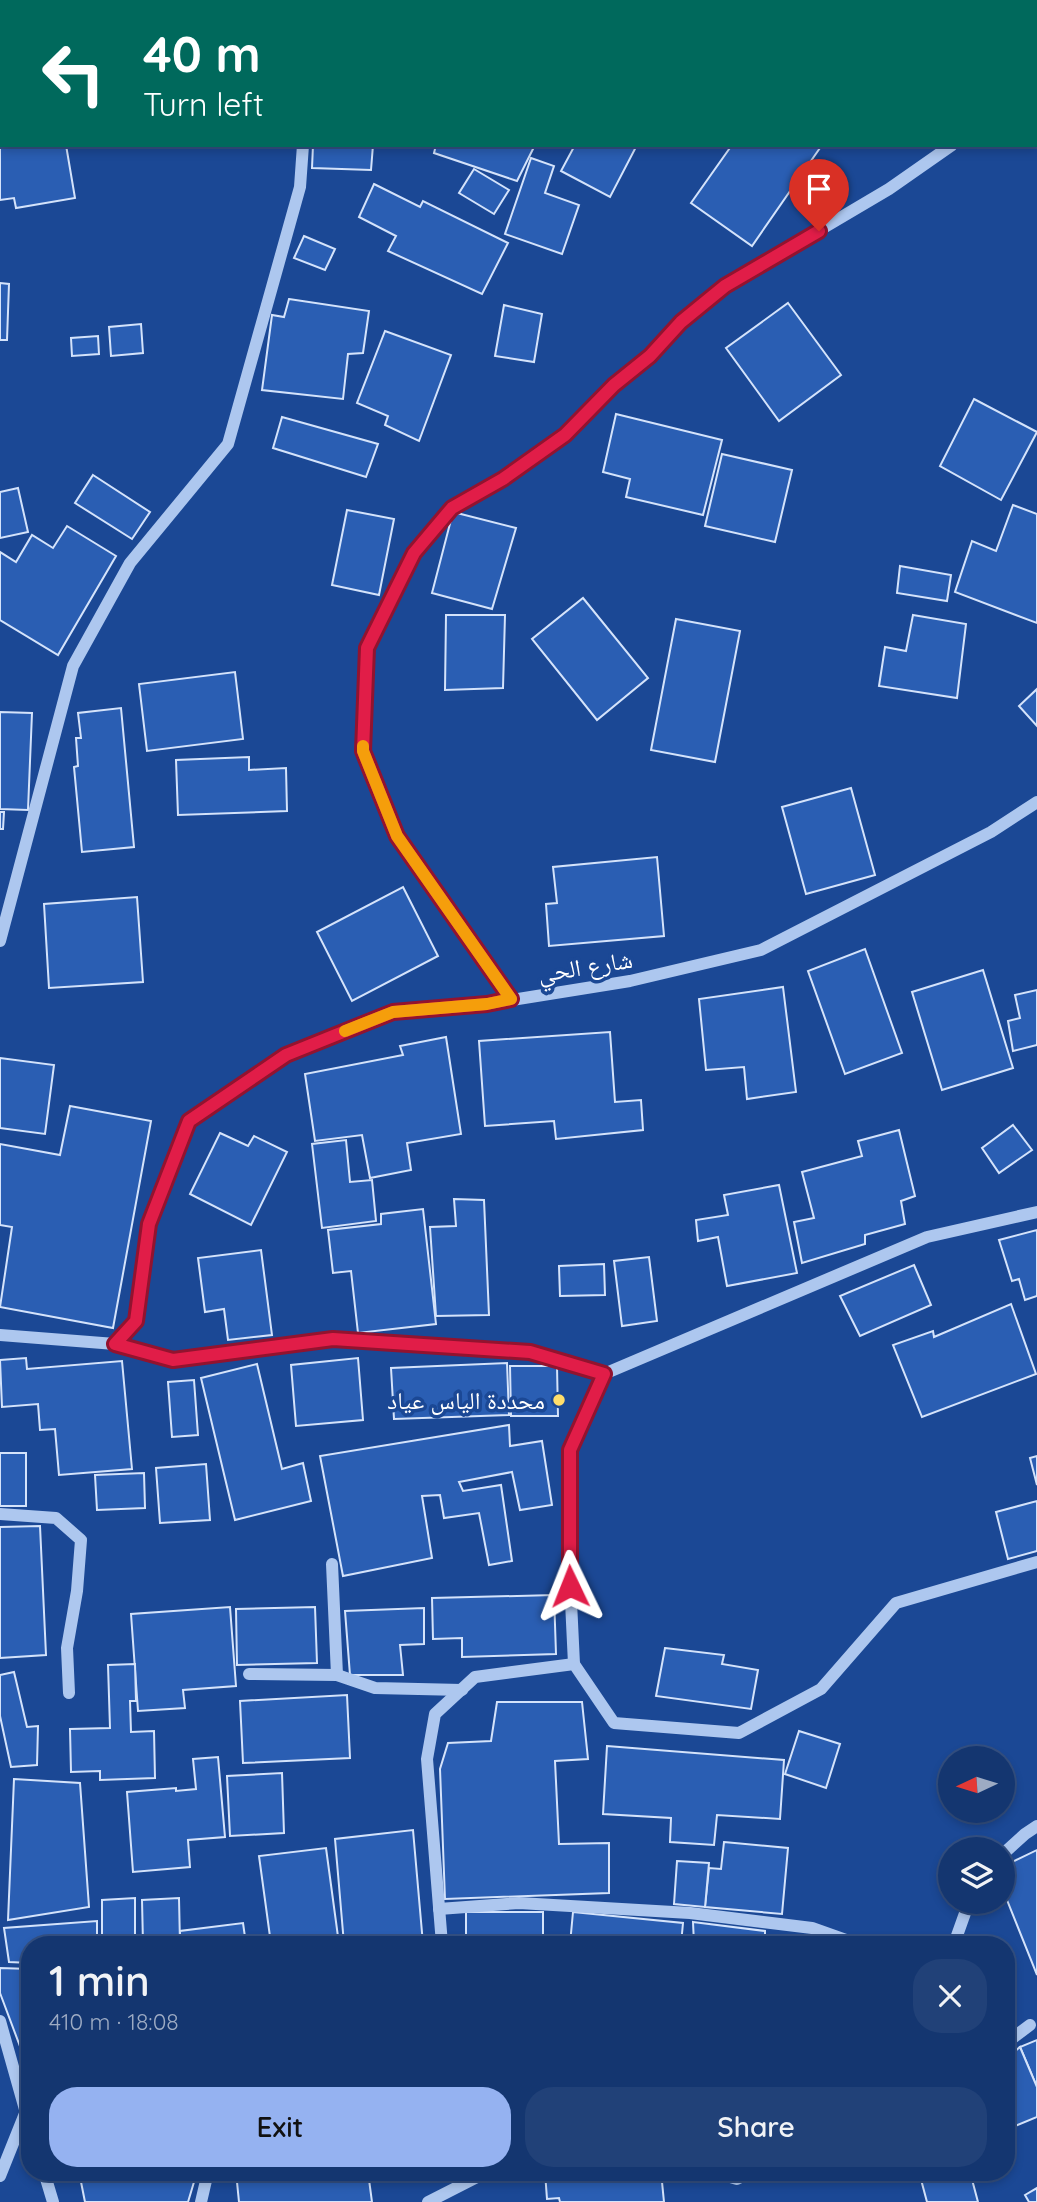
<!DOCTYPE html>
<html lang="en">
<head>
<meta charset="utf-8">
<style>
	:root { --surface:#143670; --page:#214178; --text:#f1f3f6; --muted:#9dabc3; --line:#335083; --accent:#95b2f1 }
	body { margin:0; font-family:Quicksand,"Noto Naskh Arabic",sans-serif; background:var(--page); color:var(--text); height:100vh; display:flex; flex-direction:column; font-size:26px; white-space:nowrap }
	* { box-sizing:border-box; margin:0 }
	p { font-size:23px; color:var(--muted) }
	.icon { flex:none; width:38px; height:38px; fill:none; stroke:currentColor; stroke-width:2; stroke-linecap:round; stroke-linejoin:round }
	.map { position:relative; flex:1; overflow:hidden }
	.sheet { position:absolute; left:21px; top:1936px; width:994px; height:245px; display:flex; flex-direction:column; background:var(--surface); border-radius:28px; box-shadow:0 4px 10px #0003,0 0 0 2px var(--line) }
	.sheet>* { flex:none }
	.hud { position:absolute; left:0px; top:0px; width:1038px; height:147px; box-shadow:0 4px 10px #0003,0 0 0 2px var(--line); background:#00695c; color:#fff; overflow:hidden }
	.needle { width:46px; rotate:266deg }
	.buttons { position:absolute; left:938px; top:1746px; display:grid; gap:14px }
	.buttons a { display:grid; place-items:center; width:77px; height:77px; border-radius:50%; background:var(--surface); box-shadow:0 4px 10px #0003,0 0 0 2px var(--line); font-size:35px }
	.pin { position:absolute; display:grid; place-items:center; width:60px; height:60px; color:#fff; margin:-72px -30px; border-radius:50% 50% 50% 0; rotate:-45deg; box-shadow:0 0 7px #0007 }
	.pin .icon { rotate:45deg }
	.me { position:absolute; width:77px; margin:-38px; rotate:358deg; stroke-linejoin:round; filter:drop-shadow(0 0 5px #0008) }
	.turn { display:flex; align-items:center; gap:24px; height:147px; padding:0 28px; font-size:32px }
	.turn .icon { width:91px; height:91px; stroke-width:2.5 }
	.turn b { display:block; font-size:49px; line-height:60px }
	.round { display:grid; place-items:center; flex:none; width:74px; height:74px; border-radius:28px; background:var(--page) }
	.overview { display:flex; align-items:center; justify-content:space-between; height:119px; padding:0 28px }
	h1 { font-size:42px; font-weight:600; line-height:52px }
	.action { display:flex; gap:14px; margin-top:auto; padding:14px 28px }
	.action a { flex:1; height:80px; border-radius:28px; background:var(--accent); color:#111; font-size:28px; font-weight:600; line-height:80px; text-align:center }
	.action a+a { background:var(--page); color:var(--text) }
	.map>svg:first-child { display:block }
</style>
</head>
<body>
<div class="map">
<svg width="1037" height="2202" viewBox="0 0 1037 2202">
	<rect width="100%" height="100%" fill="#1b4895"/>
	<g fill="#2a5eb3" stroke="#d4e3fb" stroke-width="2">
		<path d="M363,0h44l-44,2z"/>
		<path d="M635,0h31l4,2h-35z"/>
		<path d="M773,0h109l-109,2z"/>
		<path d="M933,0h76l-76,2z"/>
		<path d="M0,144l66,1 9,53 -59,10 -2,-10 -14,2z"/>
		<path d="M313,145h60l-2,25 -59,-2z"/>
		<path d="M436,145h99l-18,36 -83,-28z"/>
		<path d="M575,145h62l-27,52 -49,-26z"/>
		<path d="M732,145h90l-70,101 -61,-43z"/>
		<path d="M531,158l23,8 -9,27 34,12 -17,49 -57,-20z"/>
		<path d="M474,169l35,21 -15,24 -35,-21z"/>
		<path d="M374,184l46,23 3,-6 85,42 -26,51 -94,-43 8,-15 -37,-19z"/>
		<path d="M304,236l31,13 -10,21 -31,-12z"/>
		<path d="M0,283l9,1 -2,56h-7z"/>
		<path d="M289,299l80,12 -6,42 -15,1 -5,45 -81,-9 10,-75 12,2z"/>
		<path d="M788,303l53,72 -62,46 -53,-73z"/>
		<path d="M504,305l38,9 -8,48 -39,-6z"/>
		<path d="M141,324l2,29 -32,3 -2,-29z"/>
		<path d="M385,331l66,24 -32,86 -34,-16 3,-9 -31,-13z"/>
		<path d="M98,336l1,18 -27,2 -1,-18z"/>
		<path d="M974,399l63,33 -36,68 -61,-34z"/>
		<path d="M616,414l106,26 -19,75 -77,-18 4,-18 -27,-7z"/>
		<path d="M282,417l96,27 -12,33 -93,-29z"/>
		<path d="M722,454l70,16 -17,72 -70,-16z"/>
		<path d="M93,475l57,37 -18,27 -57,-36z"/>
		<path d="M18,488l10,44 -28,6v-46z"/>
		<path d="M1013,505l24,9v109l-82,-31 17,-51 24,10z"/>
		<path d="M347,510l47,9 -15,76 -47,-10z"/>
		<path d="M453,512l63,16 -24,81 -60,-16z"/>
		<path d="M67,526l49,30 -58,99 -58,-35v-68l16,10 16,-27 21,13z"/>
		<path d="M900,566l51,9 -4,26 -50,-8z"/>
		<path d="M583,598l65,80 -51,42 -65,-81z"/>
		<path d="M446,615h59l-2,73 -58,2z"/>
		<path d="M913,615l53,9 -9,74 -78,-12 6,-39 21,4z"/>
		<path d="M676,619l64,12 -25,131 -64,-12z"/>
		<path d="M235,672l8,67 -96,12 -8,-67z"/>
		<path d="M1037,689v37l-18,-20z"/>
		<path d="M121,708l13,139 -52,5 -8,-85 4,-1 -2,-28h5l-3,-25z"/>
		<path d="M0,712l32,1 -4,97 -28,-1z"/>
		<path d="M249,757v13l37,-2 1,43 -109,4 -2,-55z"/>
		<path d="M851,788l24,87 -69,19 -24,-87z"/>
		<path d="M0,812h4l-1,17h-3z"/>
		<path d="M657,857l7,79 -115,10 -3,-42 11,-1 -4,-36z"/>
		<path d="M403,887l35,69 -86,45 -35,-69z"/>
		<path d="M137,897l6,85 -94,6 -5,-84z"/>
		<path d="M865,949l37,104 -57,21 -37,-103z"/>
		<path d="M983,970l30,98 -71,22 -30,-98z"/>
		<path d="M783,987l13,105 -49,7 -3,-32 -38,3 -7,-71z"/>
		<path d="M1037,990v55l-24,6 -5,-30 12,-3 -5,-23z"/>
		<path d="M610,1032l5,70 26,-2 2,30 -87,9 -2,-18 -69,5 -6,-85z"/>
		<path d="M446,1037l15,97 -54,9 4,27 -41,8 -8,-43 -47,6 -10,-67 98,-19 -3,-9z"/>
		<path d="M0,1058l54,7 -9,69 -45,-6z"/>
		<path d="M70,1106l81,15 -38,207 -113,-21 12,-80 -12,-2v-81l60,11z"/>
		<path d="M1013,1125l19,25 -33,23 -17,-25z"/>
		<path d="M899,1130l16,66 -14,5 4,23 -40,11v9l-63,19 -8,-41 20,-4 -12,-46 60,-16 -4,-15z"/>
		<path d="M220,1133l28,13 6,-10 33,16 -36,73 -61,-31z"/>
		<path d="M346,1140l4,42 22,-2 4,41 -54,7 -10,-84z"/>
		<path d="M779,1185l18,88 -70,13 -9,-49 -20,4 -2,-21 32,-5 -4,-20z"/>
		<path d="M454,1199l30,1 5,115 -53,1 -6,-89 26,-1z"/>
		<path d="M423,1209l13,115 -78,9 -7,-62 -18,2 -5,-43 53,-6v-10z"/>
		<path d="M1037,1230v66l-12,4 -6,-21 -7,2 -13,-41z"/>
		<path d="M261,1250l11,85 -44,5 -4,-31 -19,3 -7,-54z"/>
		<path d="M649,1257l8,64 -35,5 -8,-65z"/>
		<path d="M604,1264l1,31 -45,1 -1,-30z"/>
		<path d="M914,1265l17,40 -71,31 -20,-40z"/>
		<path d="M1011,1304l25,70 -114,43 -29,-72 40,-14 1,6z"/>
		<path d="M26,1358l1,11 95,-8 10,108 -73,6 -4,-46 -15,1 -2,-26 -36,3 -2,-47z"/>
		<path d="M358,1358l5,62 -67,6 -5,-61z"/>
		<path d="M507,1363l2,52 -115,4 -3,-51z"/>
		<path d="M257,1364l25,105 21,-6 8,38 -76,19 -34,-142z"/>
		<path d="M510,1366h47l1,50h-47z"/>
		<path d="M194,1380l4,55 -26,2 -4,-55z"/>
		<path d="M509,1425l1,21 32,-5 10,64 -32,5 -8,-38 -53,10 4,9 38,-6 11,76 -23,4 -10,-52 -35,5 -4,-23 -18,1 10,62 -89,18 -23,-120z"/>
		<rect x="0" y="1453" width="26" height="53"/>
		<path d="M1037,1456v29l-7,-27z"/>
		<path d="M206,1464l4,56 -50,3 -4,-55z"/>
		<path d="M144,1473l1,35 -48,2 -2,-35z"/>
		<path d="M1037,1501v50l-29,8 -12,-47z"/>
		<path d="M40,1526l6,129 -46,3v-131z"/>
		<path d="M554,1595l2,59 -94,3v-19l-29,1 -1,-41z"/>
		<path d="M230,1607l6,79 -53,4 2,18 -47,3 -7,-97z"/>
		<path d="M315,1607l2,56 -80,2 -1,-56z"/>
		<path d="M424,1608v36l-24,1 3,30h-53l-5,-64z"/>
		<path d="M665,1648l59,7 -2,9 36,6 -7,39 -95,-13z"/>
		<path d="M135,1664l1,37h-6l1,31 23,-1 1,47 -55,2v-9l-29,1 -1,-43 40,-1 -2,-63z"/>
		<path d="M14,1672l13,55 11,-1 -1,39 -26,2 -11,-51v-41z"/>
		<path d="M347,1695l3,63 -107,5 -3,-62z"/>
		<path d="M497,1702h85l6,57 -33,2 4,83 50,-1v50l-164,6 -5,-130 8,-26 43,-2z"/>
		<path d="M799,1731l41,13 -14,44 -41,-14z"/>
		<path d="M607,1746l177,14 -4,59 -63,-4 -3,30 -44,-3 1,-24 -68,-4z"/>
		<path d="M218,1757l7,80 -37,3 2,27 -57,5 -6,-80 49,-4v3l20,-2 -3,-30z"/>
		<path d="M282,1773l2,60 -54,3 -3,-60z"/>
		<path d="M14,1779l66,4 9,124 -81,13z"/>
		<path d="M413,1830l10,114h-79l-9,-105z"/>
		<path d="M724,1842l64,6 -6,66 -77,-7 4,-39 12,1z"/>
		<path d="M326,1848l13,96h-68l-12,-88z"/>
		<path d="M1037,1850v125l-32,-80 5,-3 -6,-26z"/>
		<path d="M677,1861l32,2 -4,44 -31,-3z"/>
		<path d="M135,1898v46h-33v-44z"/>
		<path d="M179,1898l1,46h-37l-1,-44z"/>
		<rect x="466" y="1912" width="77" height="32"/>
		<path d="M573,1912l110,11 -2,21h-111z"/>
		<path d="M97,1921v23h-67v19l-21,-1 -5,-34z"/>
		<path d="M693,1922l72,9v13h-71z"/>
		<path d="M243,1923l3,21h-66v-13z"/>
		<path d="M0,1968l30,1v104l-30,-80z"/>
		<path d="M1037,2040v47l-17,-40z"/>
		<path d="M1020,2047l17,40v30l-27,11 -4,-2v-67z"/>
		<path d="M79,2172h118l-9,30h-103z"/>
		<path d="M236,2172h132l4,30h-133z"/>
		<path d="M545,2172h116l3,30h-104l-1,-4 -12,1z"/>
		<path d="M919,2172h51l8,30h-51z"/>
		<path d="M1037,2188v14h-8l-4,-7z"/>
	</g>
	<g fill="none" stroke-linecap="round" stroke-linejoin="round">
		<g stroke="#adc7ef" stroke-width="12">
			<path d="M326,2l1,-2"/>
			<path d="M477,2l1,-2"/>
			<path d="M1036,57l1,-2"/>
			<path d="M0,941l73,-275 57,-103 98,-119 72,-257 3,-42"/>
			<path d="M511,999l-114,-162 -34,-86 4,-103 47,-95 38,-45 51,-29 62,-44 49,-50 36,-29 31,-34 44,-36 164,-97 63,-44"/>
			<path d="M0,1335l115,9 21,-23 13,-97 40,-103 97,-66 107,-43 94,-8 143,-23 131,-31 230,-118 46,-30"/>
			<path d="M115,1344l58,16 160,-21 197,13 74,22 323,-137 110,-25"/>
			<path d="M0,1514l56,4 25,22 -4,51 -10,57 2,45"/>
			<path d="M332,1564l5,111"/>
			<path d="M574,1664l-5,-104 1,-110 34,-76"/>
			<path d="M249,1674l88,1 38,13 87,2"/>
			<path d="M1003,1854l22,-20 12,-8"/>
			<path d="M439,1909l80,-6 171,10 122,15 45,16"/>
			<path d="M442,1944l-15,-185 8,-45 40,-37 99,-13 40,59 125,10 82,-44 75,-86 141,-41"/>
			<path d="M954,1944l15,-42"/>
			<path d="M0,2021l30,106"/>
			<path d="M1006,2043l24,-18"/>
			<path d="M44,2172l9,30"/>
			<path d="M714,2172l23,7 14,-7"/>
			<path d="M0,2176l26,-65"/>
			<path d="M201,2202l7,-30"/>
			<path d="M428,2202l59,-30"/>
		</g>
	</g>
	<g fill="none" stroke-linecap="round" stroke-linejoin="round">
		<defs>
			<path id="route" d="M570,1586v-136l34,-76 -74,-22 -197,-13 -160,21 -58,-16 21,-23 13,-97 40,-103 97,-66 107,-43 94,-8 24,-5 -114,-163 -34,-85 4,-103 47,-95 38,-45 51,-29 62,-44 49,-50 36,-29 31,-34 44,-36 94,-55"/>
		</defs>
		<use href="#route" stroke="#92132f" stroke-width="18"/>
		<use href="#route" stroke="#e11d48" stroke-width="12"/>
		<path stroke="#f59e0b" stroke-width="12" d="M345,1031l48,-19 94,-8 24,-5 -114,-163 -34,-85v-5"/>
	</g>
	<circle fill="#ffde6b" stroke="#1b4895" stroke-width="2.5" cx="559" cy="1400" r="7"/>
	<g text-anchor="middle" dominant-baseline="central" stroke-width="7" stroke-linejoin="round" paint-order="stroke">
		<g font-size="24" fill="#fff" stroke="#1b4895">
			<text transform="translate(585 966) rotate(-9)">شارع الحي</text>
		</g>
		<g font-size="24" fill="#fff" stroke="#1b4895" text-anchor="end">
			<text x="545" y="1400">محددة الياس عياد</text>
		</g>
	</g>
</svg>
<div class="buttons">
<a><svg class="needle" viewBox="-14 -14 28 28"><path d="M0-13l5 13h-10z" fill="#e53935"/><path d="M0 13l5-13h-10z" fill="#9dabc3"/></svg></a>
<a><svg class="icon" aria-label="layers" viewBox="0 0 24 24"><path d="M12 4l9 5-9 5-9-5zM3 14l9 5 9-5"/></svg></a>
</div>
<div class="pin" style="left:819px;top:231px;background:#d93025"><svg class="icon" aria-label="arrive" viewBox="0 0 24 24"><path d="M6 21V4h12l-3 4 3 4H6"/></svg></div>
<svg class="me" style="left:570px;top:1586px" viewBox="-20 -20 40 40"><path d="M0-17L14 15 0 8-14 15z" fill="#e11d48" stroke="#fff" stroke-width="4"/></svg>
<div class="hud">
<div class="turn"><svg class="icon" aria-label="left" viewBox="0 0 24 24"><path d="M17 20v-9H6M10 6l-5 5 5 5"/></svg><div><b>40 m</b>Turn left</div></div>
</div>
<section class="sheet">
<div class="overview"><div><h1>1 min</h1><p>410 m · 18:08</p></div><a class="round"><svg class="icon" aria-label="close" viewBox="0 0 24 24"><path d="M6 6l12 12M18 6L6 18"/></svg></a></div>
<div class="action"><a>Exit</a><a>Share</a></div>
</section>
</div>
</body>
</html>
